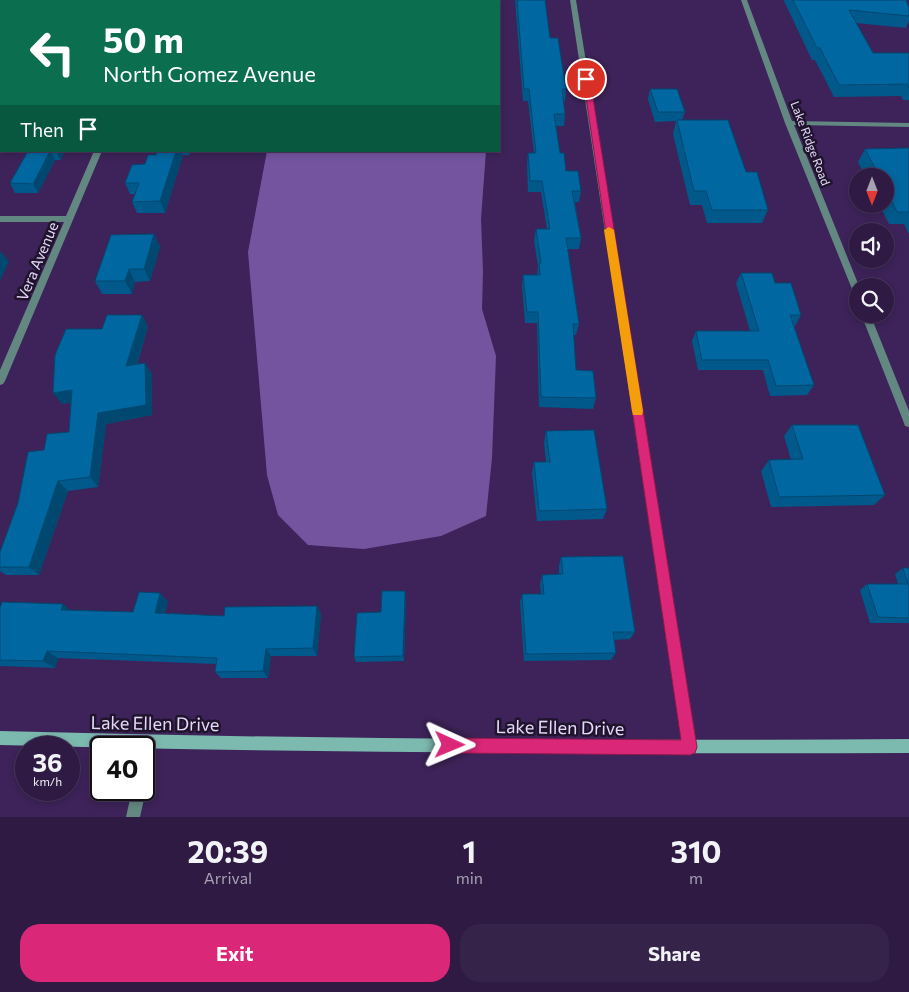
<!DOCTYPE html>
<html lang="en">
<head>
<meta charset="utf-8">
<style>
	:root { --surface:#2e1a43; --page:#36234a; --text:#f1f3f6; --muted:#a7a1b2; --line:#49385c; --accent:#db2777 }
	body { margin:0; font-family:Commissioner,sans-serif; background:var(--page); color:var(--text); height:100vh; display:flex; flex-direction:column; font-size:19px; white-space:nowrap }
	* { box-sizing:border-box; margin:0 }
	p { font-size:16px; color:var(--muted) }
	.icon { flex:none; width:28px; height:28px; fill:none; stroke:currentColor; stroke-width:2; stroke-linecap:round; stroke-linejoin:round }
	.map { position:relative; height:817px; overflow:hidden }
	.side { display:flex; flex-direction:column; background:var(--surface); flex:1 }
	.side>* { flex:none }
	.banner { position:absolute; left:0px; top:0px; width:500px; height:152px; box-shadow:0 2px 8px #0003,0 0 0 1px var(--line); background:#0b6e4f; color:#fff; overflow:hidden }
	.needle { width:32px; rotate:180deg }
	.fabs { position:absolute; left:849px; top:168px; display:grid; gap:10px }
	.fabs a { display:grid; place-items:center; width:45px; height:45px; border-radius:50%; background:var(--surface); box-shadow:0 2px 8px #0003,0 0 0 1px var(--line); font-size:25px }
	.speed { position:absolute; left:15px; top:736px; display:flex; gap:10px; font-size:25px; font-weight:700; text-align:center }
	.speed>* { display:grid; place-content:center; width:65px; height:65px; border-radius:50%; background:var(--surface); box-shadow:0 2px 8px #0003,0 0 0 1px var(--line); line-height:1 }
	.speed small { font-size:12px; font-weight:400 }
	.speed .limit { border:2px solid #111; border-radius:8px; background:#fff; color:#111 }
	.pin { position:absolute; display:grid; place-items:center; width:42px; height:42px; color:#fff; margin:-21px; border:2px solid #fff; border-radius:50%; box-shadow:0 1px 5px #0007 }
	.me { position:absolute; width:55px; margin:-28px; rotate:91deg; stroke-linejoin:round; filter:drop-shadow(0 0 4px #0008) }
	.turn { display:flex; align-items:center; gap:18px; height:105px; padding:0 20px; font-size:22px }
	.turn .icon { width:65px; height:65px; stroke-width:2.5 }
	.turn b { display:block; font-size:35px; line-height:42px }
	.then { display:flex; align-items:center; height:48px; padding:0 20px; background:#0003; gap:10px; font-size:19px }
	.eta { display:flex; justify-content:space-evenly; align-items:center; height:85px; text-align:center }
	.eta b { font-size:30px; font-weight:700; line-height:35px }
	.primary-button { display:flex; gap:10px; margin-top:auto; padding:10px 20px }
	.primary-button a { flex:1; height:58px; border-radius:20px; background:var(--accent); color:#fff; font-size:20px; font-weight:700; line-height:58px; text-align:center }
	.primary-button a+a { background:var(--page); color:var(--text) }
	.map>svg:first-child { display:block }
</style>
</head>
<body>
<div class="map">
<svg width="909" height="817" viewBox="0 0 909 817">
	<rect width="100%" height="100%" fill="#3d2359"/>
	<path fill="#75549f" d="M267,151h219l-5,68 2,52 -1,38 14,47 -4,102 -6,58 -45,20 -77,13 -56,-4 -30,-30 -11,-40 -19,-223z"/>
	<g fill="none" stroke-linecap="round" stroke-linejoin="round">
		<g fill="#638882" fill-rule="evenodd">
			<path d="M570,0h6l121,747 -2,5 -5,2 -5,-2 -2,-5z"/>
			<path d="M741,0h6l45,121 117,2v4l-115,-2 65,161h-1v11l-4,-3 -69,-171z"/>
			<path d="M94,151h8l-97,230 -2,3 -3,1v-15l64,-148h-64v-6h66z"/>
			<path d="M861,314h9l39,97v16l-4,-1 -1,-3z"/>
			<path d="M150,736l5,2c3,9 -3,25 -6,34l-5,2v-26h-2l3,-10z"/>
			<path d="M144,785l2,5 -6,27h-14l6,-27h12z"/>
		</g>
		<path fill="#7cb9af" fill-rule="evenodd" d="M0,731c303,8 606,10 909,8v14c-303,1 -607,0 -909,-8z"/>
	</g>
	<g fill="#00598a">
		<path d="M9,0h40l-1,1h-39z"/>
		<path d="M515,0h30l5,38 16,51 -1,12h-2l2,13 -1,12h-8l4,27 6,18 15,20 -2,11h-4l6,36 -2,11h-11l11,75 -3,11h-3l3,35 20,28 -3,11 -54,-2 -2,-84h-12l-3,-37 1,-11h14l1,-9 -4,-25 2,-12h11l-6,-37h-13l-1,-27 1,-12h6l-6,-52h-5z"/>
		<path d="M784,0h122l3,8v13l-3,7 -50,-5 17,30h36v47h-6l-2,-4 -67,1 -19,-37h-3l-28,-59z"/>
		<path d="M650,89l35,23 -3,8 64,52 22,38 -6,13h-55l-5,-18h-12l-17,-71 3,-13 -21,1 -7,-23z"/>
		<path d="M909,148v86l-5,-10h-15l-10,-20h6v-28h-20l-7,-14 7,-13z"/>
		<path d="M28,151h37l-5,9h-5l-17,33h-23l-5,-10z"/>
		<path d="M157,151h33l-1,4h-6l-18,58h-28l-5,-11 3,-8h-5l-5,-11 31,-28z"/>
		<path d="M154,234l6,13 -10,34 -15,1 -3,12h-30l-7,-13z"/>
		<path d="M741,273l34,10 26,32 -6,11h-1l20,59 -7,10 -37,1 -7,-26h-65l-6,-29 4,-10h54l-14,-48z"/>
		<path d="M142,315l6,12 -11,37 8,-1 7,11v41l-46,9 -8,63 -30,4 -29,84h-33l-6,-4v-19l44,-102 25,-18 2,-30 -9,2 -9,-11 49,-64z"/>
		<path d="M792,425l93,70 -11,10 -103,2 -10,-36 8,-11h22l-7,-24z"/>
		<path d="M546,431l61,78 -4,10 -66,2 -5,-48 2,-11h12l-2,-19z"/>
		<path d="M561,557l74,75 -5,7 -16,1 2,13 -5,7 -87,1 -4,-59 2,-8h19l-1,-10 2,-9h17v-9z"/>
		<path d="M903,568h6v55h-39l-10,-33 7,-6h31l-3,-10z"/>
		<path d="M405,591l1,6 -2,64 -48,1 -2,-5 27,-45z"/>
		<path d="M168,601l-3,12 59,3 93,-10 4,8 -4,42h-46l-3,22h-47l-6,-6 1,-8 -158,-6 -3,10 -55,-2v-58l133,4z"/>
	</g>
	<g fill="#004870">
		<path d="M35,0h14l-1,1h-13z"/>
		<path d="M120,0h8l-1,1h-8z"/>
		<rect x="0" y="22" width="1" height="15"/>
		<path d="M50,151l5,9 -17,33 -5,-9z"/>
		<path d="M56,151h9l-5,9z"/>
		<path d="M176,151h5l2,4 -18,58 -5,-12z"/>
		<path d="M154,234l6,13 -10,34 -6,-12z"/>
		<path d="M1,251l8,11 -9,19v-27z"/>
		<path d="M129,269l6,13 -3,12 -7,-13z"/>
		<path d="M142,315l6,12 -16,50 -6,-11z"/>
		<path d="M145,363l7,11v41l-46,9 -8,63 -8,-10 8,-64z"/>
		<path d="M72,390l8,11 -18,3 -9,-11z"/>
		<path d="M58,481l10,10 -29,84 -10,-8z"/>
		<path d="M405,591l1,6 -2,64 -1,-5z"/>
		<path d="M160,593l8,8 -5,20 -8,-8z"/>
		<path d="M63,604l10,9 -12,-3z"/>
		<path d="M317,606l4,8 -4,42 -4,-8z"/>
		<path d="M266,649l5,7 -3,22 -5,-7z"/>
		<path d="M47,651l11,7 -3,10 -12,-7z"/>
	</g>
	<g fill="#0067a0" stroke="#004870">
		<path d="M102,0h18l-1,1h-17z"/>
		<path d="M214,0h26v1h-27z"/>
		<rect x="383" y="0" width="41" height="1"/>
		<path d="M457,0h25l1,1h-25z"/>
		<path d="M517,0h28l5,38h8l8,51h-4l3,25h-11l6,39h4l2,18h12l3,20h-9l9,47h-15l13,86h-6l3,46 17,1 3,27 -55,-1 -3,-85h-11l-4,-37h17l-1,-12h2l-5,-34h14l-8,-48h-12l-2,-28h8l-7,-64h-5z"/>
		<path d="M793,0h113l3,8v8l-60,-6 24,43h36v35l-2,-4 -68,1 -19,-37h-3z"/>
		<path d="M650,89h27l8,23h-27z"/>
		<path d="M677,120h51l18,52h11l11,38h-56l-6,-19h-12z"/>
		<path d="M909,148v64h-12l-12,-24v-12h-6l-14,-27z"/>
		<path d="M28,151h22l-17,33 -23,-1z"/>
		<path d="M157,151h19l-16,50 -28,1 7,-19h-14l7,-18 13,-1 3,-9h8z"/>
		<path d="M154,234l-10,35h-15l-4,12h-30l16,-46z"/>
		<path d="M741,273h31l3,10h16l10,32h-11l24,70 -38,1 -8,-26h-66l-6,-29h63z"/>
		<path d="M107,315h35l-16,51 19,-3 1,42 -48,8 -8,64 -32,4 -29,86h-29v-15l18,-49 10,-51 16,-2 3,-16 22,-2 3,-42 -19,3 2,-38 11,-26h36z"/>
		<path d="M792,425h66l27,70 -106,2 -10,-37 34,-1z"/>
		<path d="M594,430l13,79 -68,2 -5,-49h16l-4,-31z"/>
		<path d="M623,556l12,76h-22l3,21 -90,1 -4,-60h22l-2,-19 21,-1 -2,-17z"/>
		<path d="M903,568h6v50l-31,-1 -11,-33h41z"/>
		<path d="M382,591h23l-2,65 -49,1 3,-44 24,-1z"/>
		<path d="M139,592l21,1 -5,20 69,3 1,-9 92,-1 -4,42 -47,1 -3,22 -48,1 2,-14 -170,-7 -4,10 -43,-1v-52l2,-6 61,2 -2,6 72,2z"/>
	</g>
	<path fill="#db2777" stroke="#8e194d" d="M583,77l7,2 107,668 -2,6 -5,2 -240,-2 -5,-3 -2,-5 2,-5 5,-2 231,2z"/>
	<path fill="#f59e0b" d="M609,227l5,3 29,181 -1,4h-9l-1,-4 -28,-181z"/>
	<g text-anchor="middle" dominant-baseline="central" stroke-width="5" stroke-linejoin="round" paint-order="stroke">
		<g font-size="12" fill="#e5d8fa" stroke="#1f142c">
			<text transform="translate(811 143) rotate(69)">Lake Ridge Road</text>
		</g>
		<g font-size="15" fill="#e5d8fa" stroke="#1f142c">
			<text transform="translate(37 261) rotate(-67)">Vera Avenue</text>
		</g>
		<g font-size="18" fill="#e5d8fa" stroke="#1f142c">
			<text transform="translate(155 723) rotate(1)">Lake Ellen Drive</text>
			<text transform="translate(560 727) rotate(1)">Lake Ellen Drive</text>
		</g>
	</g>
</svg>
<div class="fabs">
<a><svg class="needle" viewBox="-14 -14 28 28"><path d="M0-13l5 13h-10z" fill="#e53935"/><path d="M0 13l5-13h-10z" fill="#a7a1b2"/></svg></a>
<a><svg class="icon" aria-label="sound" viewBox="0 0 24 24"><path d="M4 9h4l5-4v14l-5-4H4zM17 9q2 3 0 6"/></svg></a>
<a><svg class="icon" aria-label="search" viewBox="0 0 24 24"><circle cx="10" cy="10" r="6"/><path d="M15 15l6 6"/></svg></a>
</div>
<div class="speed"><div>36<small>km/h</small></div><div class="limit">40</div></div>
<div class="pin" style="left:586px;top:79px;background:#d93025"><svg class="icon" aria-label="arrive" viewBox="0 0 24 24"><path d="M6 21V4h12l-3 4 3 4H6"/></svg></div>
<svg class="me" style="left:450px;top:745px" viewBox="-20 -20 40 40"><path d="M0-17L14 15 0 8-14 15z" fill="#db2777" stroke="#fff" stroke-width="4"/></svg>
<div class="banner">
<div class="turn"><svg class="icon" aria-label="left" viewBox="0 0 24 24"><path d="M17 20v-9H6M10 6l-5 5 5 5"/></svg><div><b>50 m</b>North Gomez Avenue</div></div>
<div class="then">Then<svg class="icon" aria-label="arrive" viewBox="0 0 24 24"><path d="M6 21V4h12l-3 4 3 4H6"/></svg></div>
</div>
</div>
<section class="side">
<div class="eta">
<div><b>20:39</b><p>Arrival</p></div>
<div><b>1</b><p>min</p></div>
<div><b>310</b><p>m</p></div>
</div>
<div class="primary-button"><a>Exit</a><a>Share</a></div>
</section>
</body>
</html>
